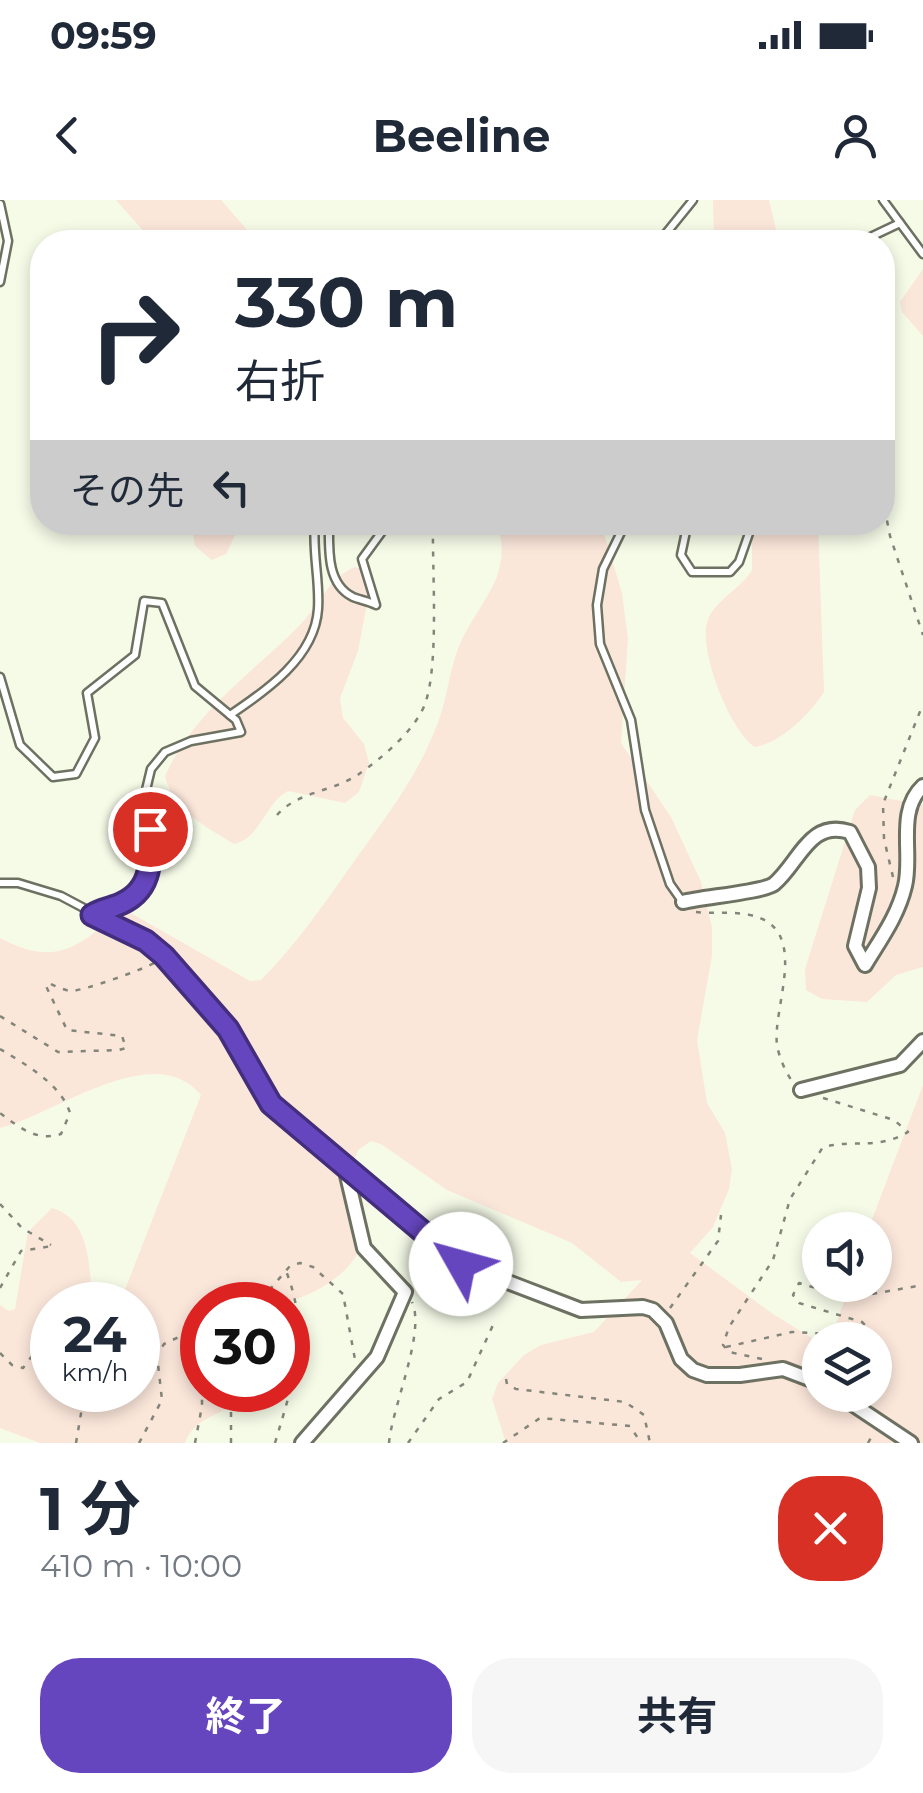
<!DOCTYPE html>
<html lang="ja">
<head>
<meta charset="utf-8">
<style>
	:root { --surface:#fff; --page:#f6f6f7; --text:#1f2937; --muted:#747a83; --accent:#6646be }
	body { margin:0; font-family:Montserrat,"Noto Sans JP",sans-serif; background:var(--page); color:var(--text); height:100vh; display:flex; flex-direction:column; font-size:38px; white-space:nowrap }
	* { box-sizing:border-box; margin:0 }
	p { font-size:32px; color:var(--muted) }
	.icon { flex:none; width:55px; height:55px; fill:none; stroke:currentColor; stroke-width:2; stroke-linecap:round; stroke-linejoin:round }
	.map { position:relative; height:1243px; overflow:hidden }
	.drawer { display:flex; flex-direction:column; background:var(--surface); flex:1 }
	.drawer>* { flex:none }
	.top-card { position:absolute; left:30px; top:30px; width:865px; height:305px; border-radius:40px; box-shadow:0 5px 15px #0003; background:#fff; color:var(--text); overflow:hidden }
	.controls { position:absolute; left:802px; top:1012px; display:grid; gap:20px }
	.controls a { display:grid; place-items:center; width:90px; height:90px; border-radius:50%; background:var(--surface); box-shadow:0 5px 15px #0003; font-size:50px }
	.speed { position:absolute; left:30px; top:1082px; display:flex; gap:20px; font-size:50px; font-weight:700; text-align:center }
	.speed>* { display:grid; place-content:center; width:130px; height:130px; border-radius:50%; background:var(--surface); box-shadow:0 5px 15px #0003; line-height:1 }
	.speed small { font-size:25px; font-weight:400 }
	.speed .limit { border:15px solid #d22; background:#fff; color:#111 }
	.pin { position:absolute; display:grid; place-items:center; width:85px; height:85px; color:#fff; margin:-42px; border:5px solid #fff; border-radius:50%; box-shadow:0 2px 10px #0007 }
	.me { position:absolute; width:110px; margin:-55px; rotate:308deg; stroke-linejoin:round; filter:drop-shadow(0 0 8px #0008) }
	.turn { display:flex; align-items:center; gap:35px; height:210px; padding:0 40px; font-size:45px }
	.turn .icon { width:130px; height:130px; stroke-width:2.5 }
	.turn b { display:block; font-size:70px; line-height:85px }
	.then { display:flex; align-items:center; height:95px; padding:0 40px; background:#0003; gap:20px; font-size:38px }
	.round { display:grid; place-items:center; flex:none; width:105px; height:105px; border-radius:40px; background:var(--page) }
	.head { display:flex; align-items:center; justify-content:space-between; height:170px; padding:0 40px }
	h1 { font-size:60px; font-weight:700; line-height:75px }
	.primary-button { display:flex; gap:20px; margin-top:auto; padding:20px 40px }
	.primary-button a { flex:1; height:115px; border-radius:40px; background:var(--accent); color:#fff; font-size:40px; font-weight:700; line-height:115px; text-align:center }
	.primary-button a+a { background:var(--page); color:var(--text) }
	.status { display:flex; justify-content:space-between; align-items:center; height:70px; padding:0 50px; background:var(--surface); direction:ltr }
	.status svg { height:28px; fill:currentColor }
	header { display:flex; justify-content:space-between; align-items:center; height:130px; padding:0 40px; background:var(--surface); font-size:45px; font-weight:700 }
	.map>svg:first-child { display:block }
</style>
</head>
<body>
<div class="status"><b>09:59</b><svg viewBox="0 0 49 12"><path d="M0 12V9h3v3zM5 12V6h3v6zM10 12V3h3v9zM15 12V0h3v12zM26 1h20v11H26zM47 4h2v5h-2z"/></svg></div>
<header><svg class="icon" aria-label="back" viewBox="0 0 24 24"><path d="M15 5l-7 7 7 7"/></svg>Beeline<svg class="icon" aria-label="person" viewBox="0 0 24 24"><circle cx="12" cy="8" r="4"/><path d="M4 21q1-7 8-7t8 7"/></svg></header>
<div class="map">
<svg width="923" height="1243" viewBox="0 0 923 1243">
	<rect width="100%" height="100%" fill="#f6fbe8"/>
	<g fill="#fbe6da">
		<path d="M116,0h105l37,42h-105z"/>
		<path d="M713,0h56l10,42h-65z"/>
		<path d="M923,69v67l-21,-24 -2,-10z"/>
		<path d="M191,323v-1l50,1 -15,31 -14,6 -17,-14z"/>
		<path d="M497,323h104l21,70 6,46 -7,104 50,74 30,65 11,45v29l-15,84 10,63 18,30 7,36 -3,20 -16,38 -23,26 83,61 47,29v52h55v-55h-45l20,-55h25v-55h-7l55,-145v358h-417l-14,-44 6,-16 26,-28 17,-10 53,-13 48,-52 -21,2 -49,-39 -125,-53 -66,-46 -10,-3 -13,9 -3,8c4,27 14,60 6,87 -9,31 -57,56 -87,60 -23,3 -49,0 -72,0v85l43,2c-14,24 -50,21 -60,51h-145l-40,-15v-123l9,6 6,-2 13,-77 24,-24c40,11 37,63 41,97h-41v85h86v-85h-19l82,-210c-48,-57 -144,19 -201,33v-190c36,19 62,21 95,-6 11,-10 20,-18 34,-20l121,69 11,-1c36,-36 65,-79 94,-120 31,-43 65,-87 83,-138 9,-23 11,-50 20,-73 18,-47 57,-70 39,-126z"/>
		<path d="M752,323h66l6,169c-15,23 -42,50 -69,55 -25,-15 -60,-103 -46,-130 9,-18 32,-29 43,-47z"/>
		<path d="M355,367l7,2 9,14 -13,68 -18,47 3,20 21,26 5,19 -10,29 -14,11 -57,-12c-23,12 -28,48 -54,53 -28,-17 -61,-34 -69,-68 29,-64 86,-102 133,-149 19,-19 31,-50 57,-60z"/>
		<path d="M870,595l53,10v162l-27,8 -29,27 -45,-3 -16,-9 -1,-21 50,-159z"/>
	</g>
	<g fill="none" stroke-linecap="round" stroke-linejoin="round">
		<defs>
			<g id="service">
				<path d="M883,0l40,54"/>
				<path d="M0,4l8,37 -8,41"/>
				<path d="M659,42l34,-42"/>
				<path d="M860,42l40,-19"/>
				<path d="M329,322c0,26 -3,62 24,75 7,3 16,4 23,8l-14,-46 27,-37"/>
				<path d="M626,322l-23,47 -6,36 3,39 31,76 14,90 25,74 12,17"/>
				<path d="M688,322l-7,33 11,17h38l9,-10 14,-40"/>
				<path d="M0,477l20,68 33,32 23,-3 19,-36 -8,-45 48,-38 9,-54 18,2 33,83 41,34 5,12 -50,9 -26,11 -14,17 -6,25 6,77 -16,24 -43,20"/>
				<path d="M230,515c36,-24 85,-58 88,-106 2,-29 -6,-57 -3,-87"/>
				<path d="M0,683h18l43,13 85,45 41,39 40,49 44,75 60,49"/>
			</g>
			<g id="minor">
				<path d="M683,702c19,-5 80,-10 91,-18 26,-22 35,-65 76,-52l18,35 1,21 -14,58 10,19c15,-25 33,-49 40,-79 8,-32 -9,-75 18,-100"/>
				<path d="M801,890l99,-25 23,-24"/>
				<path d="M331,953l130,111 120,46 62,-3 10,3 13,13 15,36 12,11 14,5h33l43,-6 37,14"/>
				<path d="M839,1195l72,48"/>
				<path d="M302,1243l75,-86 28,-65 -41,-44 -19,-81"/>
			</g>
		</defs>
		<use href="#service" stroke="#6d7161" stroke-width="11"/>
		<use href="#minor" stroke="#6d7161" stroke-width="18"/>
		<g stroke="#828579" stroke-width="2.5" stroke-dasharray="5 8" stroke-linecap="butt">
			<path d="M882,295l8,41 33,99"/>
			<path d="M277,615c21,-24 56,-23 82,-41 23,-16 59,-46 67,-73 13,-41 6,-132 7,-179"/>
			<path d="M893,677l-9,-38 -1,-35 40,-100"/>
			<path d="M696,712c17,2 37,-1 54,3 62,13 22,91 27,130 2,12 8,26 15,36"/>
			<path d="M0,816l58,36 61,-2 7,-2 -4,-12 -55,-6 -21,-44 2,-3c8,3 15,7 23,8 12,0 74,-22 85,-29"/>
			<path d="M0,849c25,15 61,35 70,64l-9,21c-25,8 -42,-7 -61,-21"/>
			<path d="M0,1004l22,24 29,17"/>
			<path d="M0,1088l21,-37 31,-5"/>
			<path d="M248,1105l24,-18 18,-21 10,-3 13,4 30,27 13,71"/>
			<path d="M670,1108l48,-67 3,-26"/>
			<path d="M726,1147l66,-15 75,4 2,-7 -7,-7 -63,-19 -6,-8 6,-12 50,15 74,-13"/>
			<path d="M0,1153l12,12 11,3 29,-39"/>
			<path d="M762,1159l-33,-7 -6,-7 6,-18 44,-67 17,-61 33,-52c33,-8 55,3 85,-15l-14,-12 -74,-23"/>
			<path d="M506,1179l1,5 9,5 109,13 19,13 6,28"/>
			<path d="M76,1243l9,-53"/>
			<path d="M139,1243l23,-43 -5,-45 7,-11 38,-18"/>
			<path d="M195,1243l7,-37v-42"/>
			<path d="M231,1243v-53"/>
			<path d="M275,1243c18,-61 36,-109 11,-172"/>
			<path d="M389,1243c3,-36 37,-111 23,-141"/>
			<path d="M408,1243l31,-44 28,-17 26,-57"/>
			<path d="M503,1243l37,-25 90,8 11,17"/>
			<path d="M868,1243l5,-9"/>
		</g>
		<use href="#service" stroke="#fff" stroke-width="6"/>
		<use href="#minor" stroke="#fff" stroke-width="12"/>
	</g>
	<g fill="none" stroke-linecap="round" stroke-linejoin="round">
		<defs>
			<path id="route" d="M150,629c1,33 3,64 -35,77 -8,3 -15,4 -23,9l54,26 18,15 64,73 43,75 190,160"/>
		</defs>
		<use href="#route" stroke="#422e7c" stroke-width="25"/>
		<use href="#route" stroke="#6646be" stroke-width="18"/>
	</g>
</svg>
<div class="controls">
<a><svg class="icon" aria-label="sound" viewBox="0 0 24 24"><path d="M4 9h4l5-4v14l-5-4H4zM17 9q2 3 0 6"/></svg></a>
<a><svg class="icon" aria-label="layers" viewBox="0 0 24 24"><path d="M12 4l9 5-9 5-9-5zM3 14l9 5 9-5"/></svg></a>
</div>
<div class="speed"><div>24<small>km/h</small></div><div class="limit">30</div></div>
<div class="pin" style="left:150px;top:629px;background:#d93025"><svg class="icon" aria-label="arrive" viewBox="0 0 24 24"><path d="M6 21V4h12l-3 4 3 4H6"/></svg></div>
<svg class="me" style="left:461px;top:1064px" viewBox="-20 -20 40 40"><circle r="19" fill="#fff"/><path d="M0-13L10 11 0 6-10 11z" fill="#6646be"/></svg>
<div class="top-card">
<div class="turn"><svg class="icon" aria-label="right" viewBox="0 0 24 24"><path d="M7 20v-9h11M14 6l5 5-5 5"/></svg><div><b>330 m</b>右折</div></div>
<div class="then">その先<svg class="icon" aria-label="left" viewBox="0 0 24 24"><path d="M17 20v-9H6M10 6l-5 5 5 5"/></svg></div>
</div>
</div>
<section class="drawer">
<div class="head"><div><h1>1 分</h1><p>410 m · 10:00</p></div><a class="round" style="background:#d93025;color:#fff"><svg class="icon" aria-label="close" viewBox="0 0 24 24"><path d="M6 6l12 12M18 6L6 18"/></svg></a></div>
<div class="primary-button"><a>終了</a><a>共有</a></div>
</section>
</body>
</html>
